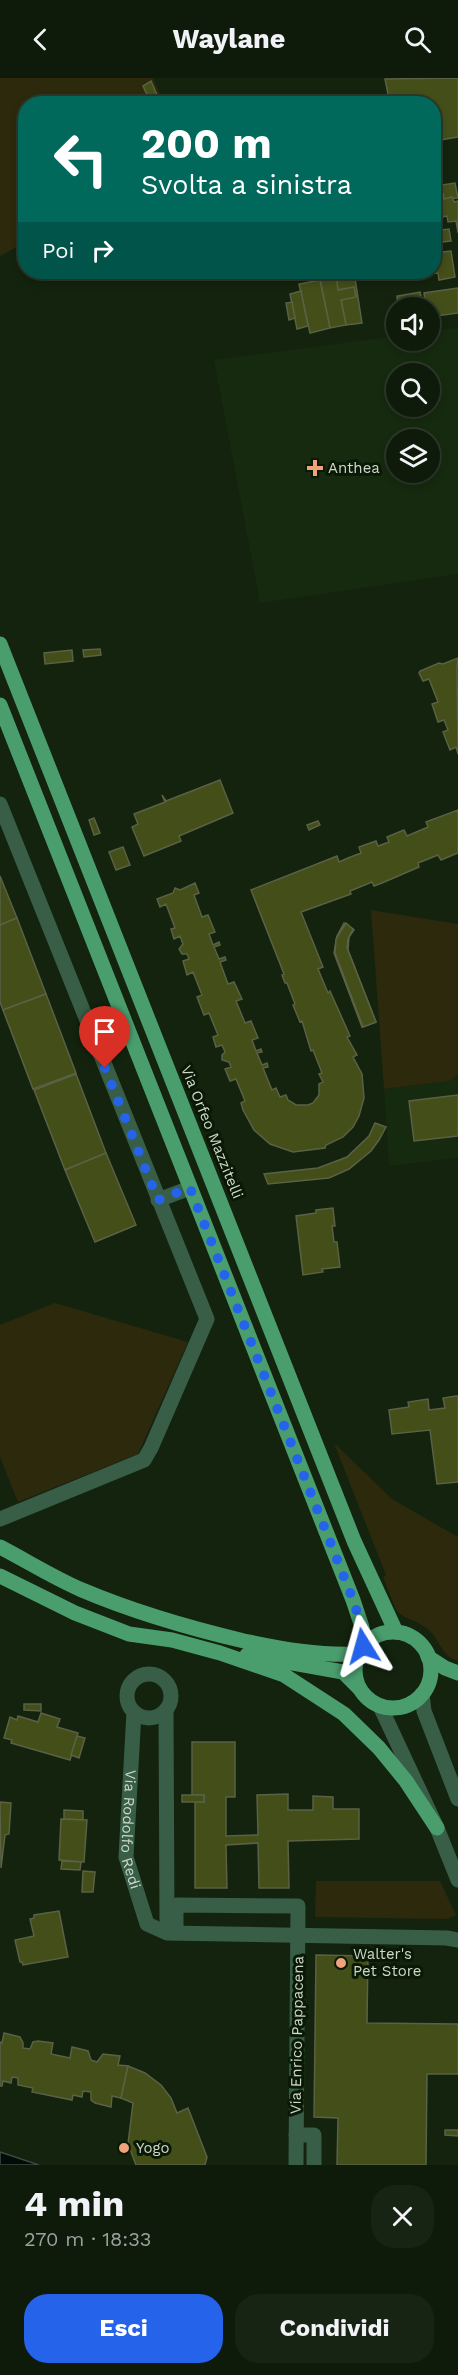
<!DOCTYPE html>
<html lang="it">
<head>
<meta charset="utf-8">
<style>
	:root { --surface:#0e1a0a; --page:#172313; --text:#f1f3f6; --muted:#9ba19c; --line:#2e382b; --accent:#2563eb }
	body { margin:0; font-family:"Work Sans",sans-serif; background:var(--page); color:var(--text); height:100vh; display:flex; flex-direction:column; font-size:22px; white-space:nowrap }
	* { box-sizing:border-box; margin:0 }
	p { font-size:20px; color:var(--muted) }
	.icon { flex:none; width:33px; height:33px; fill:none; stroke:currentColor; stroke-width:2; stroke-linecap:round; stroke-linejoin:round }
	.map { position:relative; height:2087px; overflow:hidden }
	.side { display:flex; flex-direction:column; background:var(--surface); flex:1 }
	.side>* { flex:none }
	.hud { position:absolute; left:18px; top:18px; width:423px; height:183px; border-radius:24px; box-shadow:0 3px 9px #0003,0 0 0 2px var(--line); background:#00695c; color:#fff; overflow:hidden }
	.tools { position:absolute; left:386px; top:219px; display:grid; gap:12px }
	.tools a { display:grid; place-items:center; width:54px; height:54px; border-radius:50%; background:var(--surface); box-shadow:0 3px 9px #0003,0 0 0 2px var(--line); font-size:30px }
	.pin { position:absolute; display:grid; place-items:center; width:51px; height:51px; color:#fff; margin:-62px -26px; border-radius:50% 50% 50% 0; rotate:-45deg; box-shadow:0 0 6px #0007 }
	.pin .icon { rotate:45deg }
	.me { position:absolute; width:66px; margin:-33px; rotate:352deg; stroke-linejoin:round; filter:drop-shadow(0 0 4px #0008) }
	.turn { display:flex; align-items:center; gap:21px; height:126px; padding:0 24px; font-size:27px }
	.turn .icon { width:78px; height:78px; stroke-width:2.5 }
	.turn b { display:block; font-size:42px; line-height:51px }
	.then { display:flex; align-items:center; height:57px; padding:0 24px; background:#0003; gap:12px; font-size:22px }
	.round { display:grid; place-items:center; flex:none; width:63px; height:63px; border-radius:24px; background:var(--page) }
	.overview { display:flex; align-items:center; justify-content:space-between; height:102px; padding:0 24px }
	h1 { font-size:36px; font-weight:700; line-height:45px }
	.primary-button { display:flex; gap:12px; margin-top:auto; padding:12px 24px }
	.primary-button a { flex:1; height:69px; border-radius:24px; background:var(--accent); color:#fff; font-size:24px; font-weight:700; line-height:69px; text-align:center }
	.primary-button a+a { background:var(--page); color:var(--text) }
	header { display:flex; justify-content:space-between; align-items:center; height:78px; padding:0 24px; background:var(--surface); font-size:27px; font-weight:700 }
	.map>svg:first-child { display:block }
</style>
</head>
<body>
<header><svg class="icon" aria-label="back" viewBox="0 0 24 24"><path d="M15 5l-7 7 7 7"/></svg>Waylane<svg class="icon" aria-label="search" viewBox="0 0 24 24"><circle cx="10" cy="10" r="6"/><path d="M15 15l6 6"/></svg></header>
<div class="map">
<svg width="458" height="2087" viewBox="0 0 458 2087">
	<rect width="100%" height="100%" fill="#13230e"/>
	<g fill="#162a0f" fill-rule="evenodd">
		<path d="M458,250v246l-198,29 -46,-243 182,-24v4h33v-8zM396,296h33v32h-33zM396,362h33v32h-33z"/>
		<path d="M458,996v84l-69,8 -5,-77 66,-8z"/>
	</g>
	<g fill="#2c290d">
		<path d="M0,0h153l11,25 -138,1 -1,139 -25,13z"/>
		<path d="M371,832l87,14v150l-8,7 -66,8z"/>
		<path d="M55,1225l133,39 -50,112 -120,48 -18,-45v-132z"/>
		<path d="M334,1365l58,56 66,38v124c-16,-4 -18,-21 -29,-31 -9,-9 -25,-10 -33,-20l-13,-33 3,-2z"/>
		<path d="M316,1803h124l16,34 -9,4 -132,-2z"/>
	</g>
	<path fill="#000c08" stroke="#3e4942" stroke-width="1.5" d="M0,2074l39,13h-39z"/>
	<g fill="#434e19" stroke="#5a6145" stroke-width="1.5">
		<path d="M458,0v59l-24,4v-37h-44l-5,-25z"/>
		<path d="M151,3l6,14 -8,4 -6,-13z"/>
		<path d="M434,99h6l2,8 13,-2 3,15 -14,1 -1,-5 -9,3z"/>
		<path d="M443,116l1,5 8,-2 2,5 4,-1v32l-2,-12 -8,1 -1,-6 -11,2 3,12 -5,1v-26h2l-2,-9z"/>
		<path d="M449,151l2,12 -17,2v-12z"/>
		<path d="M451,173l4,26 -16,3 -1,-7 -18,2 -1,-3h15v-19z"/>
		<path d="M354,194l8,51 -16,2 -5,-25 15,-3 -2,-10 -16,3 -2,-14z"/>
		<path d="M336,198l2,14 16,-3 2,10 -15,3 5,25 -16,3 -10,-48z"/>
		<path d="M320,202l10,48 -20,5 -11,-49z"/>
		<path d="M458,210v25l-29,4v-9h-3l-2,-15z"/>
		<path d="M301,213l7,35 -11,3 -7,-35z"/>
		<path d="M420,214l2,9 -24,4 -1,-9z"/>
		<path d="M292,224l3,16 -6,2 -3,-17z"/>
		<path d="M100,571l1,6 -17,2 -1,-7z"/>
		<path d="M72,572l1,11 -28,3 -1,-11z"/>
		<path d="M458,580l-1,11 1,85 -2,-7 -6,3 -7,-18 5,-2 -4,-10 -6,2 -6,-18 6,-2 -9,-23 -6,2 -4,-8 1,-2 19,-8 4,1z"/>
		<path d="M220,702l13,33 -54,23 2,5 -37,15 -12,-29 6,-3 -4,-10 31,-12 -3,-7 4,6z"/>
		<path d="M458,732v43l-17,7 -3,-5 -20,8 1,4 -37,16 -8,3 -2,-4 -22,9 1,3 -50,18 22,55 -5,2 10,24 2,-2 20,45 -3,1 10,18 -4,2 9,17 2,24 -5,18 -6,11 -10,10 -17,8 -1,3 -32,4 -23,-8 -16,-14 -11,-20 -2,-7 4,-2 -9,-22 -6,2 -5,-12 6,-2 -2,-5 -7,-2v-5l3,-3 -3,-7 -6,2 -3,-10 5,-2 -9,-22 -5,2 -7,-18 5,-2 -9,-23 -6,3 -4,-14 6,-2 -2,-5h-5l-3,-5 4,-5 -3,-8 -6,3 -3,-10 4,-1 -9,-24 -6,3 -3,-8 16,-6 2,-5 5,2 15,-7 4,10 -5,2 8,22 6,-2 7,17 -6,2 4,11 6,-3 1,3 -6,2 5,12 6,-2 1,3 -6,2 8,22 6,-2 8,17 -6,2 9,22 6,-2 7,17 -6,2 4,11 5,-2 1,3 -5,1 5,12 5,-2 1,4 -5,1 9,22 4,-2 4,9 6,-2 2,5 8,5h12l5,-2 6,-8v-11l4,-2 -4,-8 3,-1 -9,-23 -2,1 -9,-30 -2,1 -7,-17 2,-1 -8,-21h-2l-3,-8 2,-1 -33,-84 86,-34 2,6 9,-4 13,-5 -2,-6 17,-6 2,5 11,-4 -2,-5 17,-7 3,6 21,-9 -2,-5z"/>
		<path d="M94,740l6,15 -6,2 -5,-15z"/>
		<path d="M318,743l2,4 -11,5 -2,-5z"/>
		<path d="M123,769l7,18 -14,5 -7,-18z"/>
		<path d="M0,798l17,42 -17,7z"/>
		<path d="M17,840l29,76 -43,16 -3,-8v-77z"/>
		<path d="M344,845l10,7 -5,7 -1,13 28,72 -14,5 -28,-74 3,-17z"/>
		<path d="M346,845l7,6 -5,10 -1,9 29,74 -13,5 -28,-74 1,-14z"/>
		<path d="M46,916l30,79 -43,16 -30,-79z"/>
		<path d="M76,996l30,79 -41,17 -31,-80z"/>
		<path d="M458,1017v41l-44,5 -5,-40z"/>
		<path d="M375,1045l11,4 -7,13 -8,11 -22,18 -20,9 -61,6 -4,-10 54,-6 29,-11 22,-21z"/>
		<path d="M106,1075l30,72 -41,17 -30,-72z"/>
		<path d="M237,1103l4,9 -6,2 -4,-9z"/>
		<path d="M333,1130l2,18h-3l2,16h3l3,25 -18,2 1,3 -20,3 -7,-59 20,-3v-3z"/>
		<path d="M456,1318h2v86l-21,2 -7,-54 -38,4 -3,-24 20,-3 -1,-5 20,-3 1,11 16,-2 -2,-10z"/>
		<path d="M24,1626h17v7l-17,-1z"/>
		<path d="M41,1635l19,6 -3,8 21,6 -8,27 -59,-17 1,-3 -8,-2 6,-21 7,3 1,-4 20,6z"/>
		<path d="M77,1658l8,2 -6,20 -8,-3z"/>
		<path d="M192,1664h43v55h-9v39l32,-1 -1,-40 31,-1v16h25v-14l20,1v12h26v30l-71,2 1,47h-30l-1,-45 -32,2 1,43h-32v-86h9v-7h-12z"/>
		<rect x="182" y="1717" width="22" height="7"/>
		<path d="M0,1724l11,1 -2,31 -4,1 -4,33z"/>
		<path d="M64,1732l19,1v9l-19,-1z"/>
		<path d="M61,1741l26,1 -3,42 -25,-2z"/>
		<path d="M62,1783l19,1 -1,8 -19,-1z"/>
		<path d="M83,1793l12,1 -2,20h-11z"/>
		<path d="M59,1833l9,46 -45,8 -1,-3h-2l-5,-22 19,-4 -4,-17 4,-1v-3z"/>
		<path d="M316,1877l52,1 -1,67 91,1v50h-31l-1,91h-89l1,-47 -24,-1z"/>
		<path d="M4,1955l16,4 3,6v5l7,1 3,-7 5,-1 15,2 -2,11 19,4 2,-11 16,4 3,9 6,2 6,-8 17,2 -2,9 10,1 -7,32 -9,-2 -1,11 -16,-4 -4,-3v-8l-8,-1 -1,6 -9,-2 -1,5 -40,-8 1,-4 -15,-3v-7l-6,-1 -1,6 -8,-2 -1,5h-2v-44l2,1z"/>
		<path d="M128,1988l17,7 16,12 10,13 6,15 11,-5 19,49 -2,8h-69l-8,-21 5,-41 -12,-5z"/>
		<path d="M445,2052h13v6l-13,-1z"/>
	</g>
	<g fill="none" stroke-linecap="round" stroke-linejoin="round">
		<g stroke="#385e47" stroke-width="15">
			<path d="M0,726l207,515 -56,129 -7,12 -144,59"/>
			<path d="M158,1122l32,-12"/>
			<circle cx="149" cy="1618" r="22"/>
			<path d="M422,1616l2,17 34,88"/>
			<path d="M380,1628l57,122 21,52"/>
			<path d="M166,1632l1,211"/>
			<path id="s1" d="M134,1634l-8,145 21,67 20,9 280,5 11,2"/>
			<path d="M176,1855v-28l122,1 -2,259"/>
			<path d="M296,2057h18v30"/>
		</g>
		<g stroke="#4a9e6e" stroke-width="15">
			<path d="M0,566l354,897 42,91"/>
			<path d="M0,627l353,895 9,27 1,19"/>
			<path d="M0,1469c27,14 54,31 82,43 52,22 107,38 162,51 38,8 76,15 114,13"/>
			<path d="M0,1498l75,37 54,21 43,6 48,13 64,22 60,39 35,34 27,33 31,47"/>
			<circle cx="393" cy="1592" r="38"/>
			<path d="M247,1577l96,17 16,16"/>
			<path d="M428,1579l17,11 13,5"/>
		</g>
	</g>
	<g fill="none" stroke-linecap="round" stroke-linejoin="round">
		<path stroke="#2563eb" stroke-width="10" stroke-dasharray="0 18" d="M105,990l53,132 32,-12 163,412 9,27 1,19"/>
	</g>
	<g fill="#f0a27a" stroke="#0a1905" stroke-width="2">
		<path d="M312 381h6v6h6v6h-6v6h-6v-6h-6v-6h6z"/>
		<circle cx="341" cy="1885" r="6"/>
		<circle cx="124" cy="2070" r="6"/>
	</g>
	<g text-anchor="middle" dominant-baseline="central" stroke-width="6" stroke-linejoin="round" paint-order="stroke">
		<g font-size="15" fill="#ced8ca" stroke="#0a1905" text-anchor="start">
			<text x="328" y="390">Anthea</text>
			<text x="353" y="1876">Walter's<tspan x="353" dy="17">Pet Store</tspan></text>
			<text x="136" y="2070">Yogo</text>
		</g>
		<g font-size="15" fill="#ced8ca" stroke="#0a1905">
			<text transform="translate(212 1054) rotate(68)">Via Orfeo Mazzitelli</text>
			<text stroke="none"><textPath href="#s1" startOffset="118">Via Rodolfo Redi</textPath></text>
			<text transform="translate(297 1957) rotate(-89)">Via Enrico Pappacena</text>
		</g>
	</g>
</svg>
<div class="tools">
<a><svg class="icon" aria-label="sound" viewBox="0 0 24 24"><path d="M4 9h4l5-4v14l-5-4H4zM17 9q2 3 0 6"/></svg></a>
<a><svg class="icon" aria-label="search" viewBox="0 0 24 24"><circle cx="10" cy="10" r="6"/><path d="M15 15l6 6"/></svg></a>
<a><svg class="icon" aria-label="layers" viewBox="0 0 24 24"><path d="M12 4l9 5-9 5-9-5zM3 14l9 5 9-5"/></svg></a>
</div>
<div class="pin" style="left:105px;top:990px;background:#d93025"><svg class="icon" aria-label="arrive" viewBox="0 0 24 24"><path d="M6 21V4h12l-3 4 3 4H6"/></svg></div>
<svg class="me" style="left:363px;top:1568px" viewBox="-20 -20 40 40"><path d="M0-17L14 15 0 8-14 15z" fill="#2563eb" stroke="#fff" stroke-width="4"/></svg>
<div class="hud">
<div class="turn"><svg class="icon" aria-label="left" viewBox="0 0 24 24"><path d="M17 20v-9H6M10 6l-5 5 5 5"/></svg><div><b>200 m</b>Svolta a sinistra</div></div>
<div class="then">Poi<svg class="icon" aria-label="right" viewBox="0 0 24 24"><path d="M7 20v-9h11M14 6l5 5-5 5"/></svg></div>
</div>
</div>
<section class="side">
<div class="overview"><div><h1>4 min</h1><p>270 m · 18:33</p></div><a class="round"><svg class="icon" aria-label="close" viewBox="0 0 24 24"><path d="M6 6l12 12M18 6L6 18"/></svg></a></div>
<div class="primary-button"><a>Esci</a><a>Condividi</a></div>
</section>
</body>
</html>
